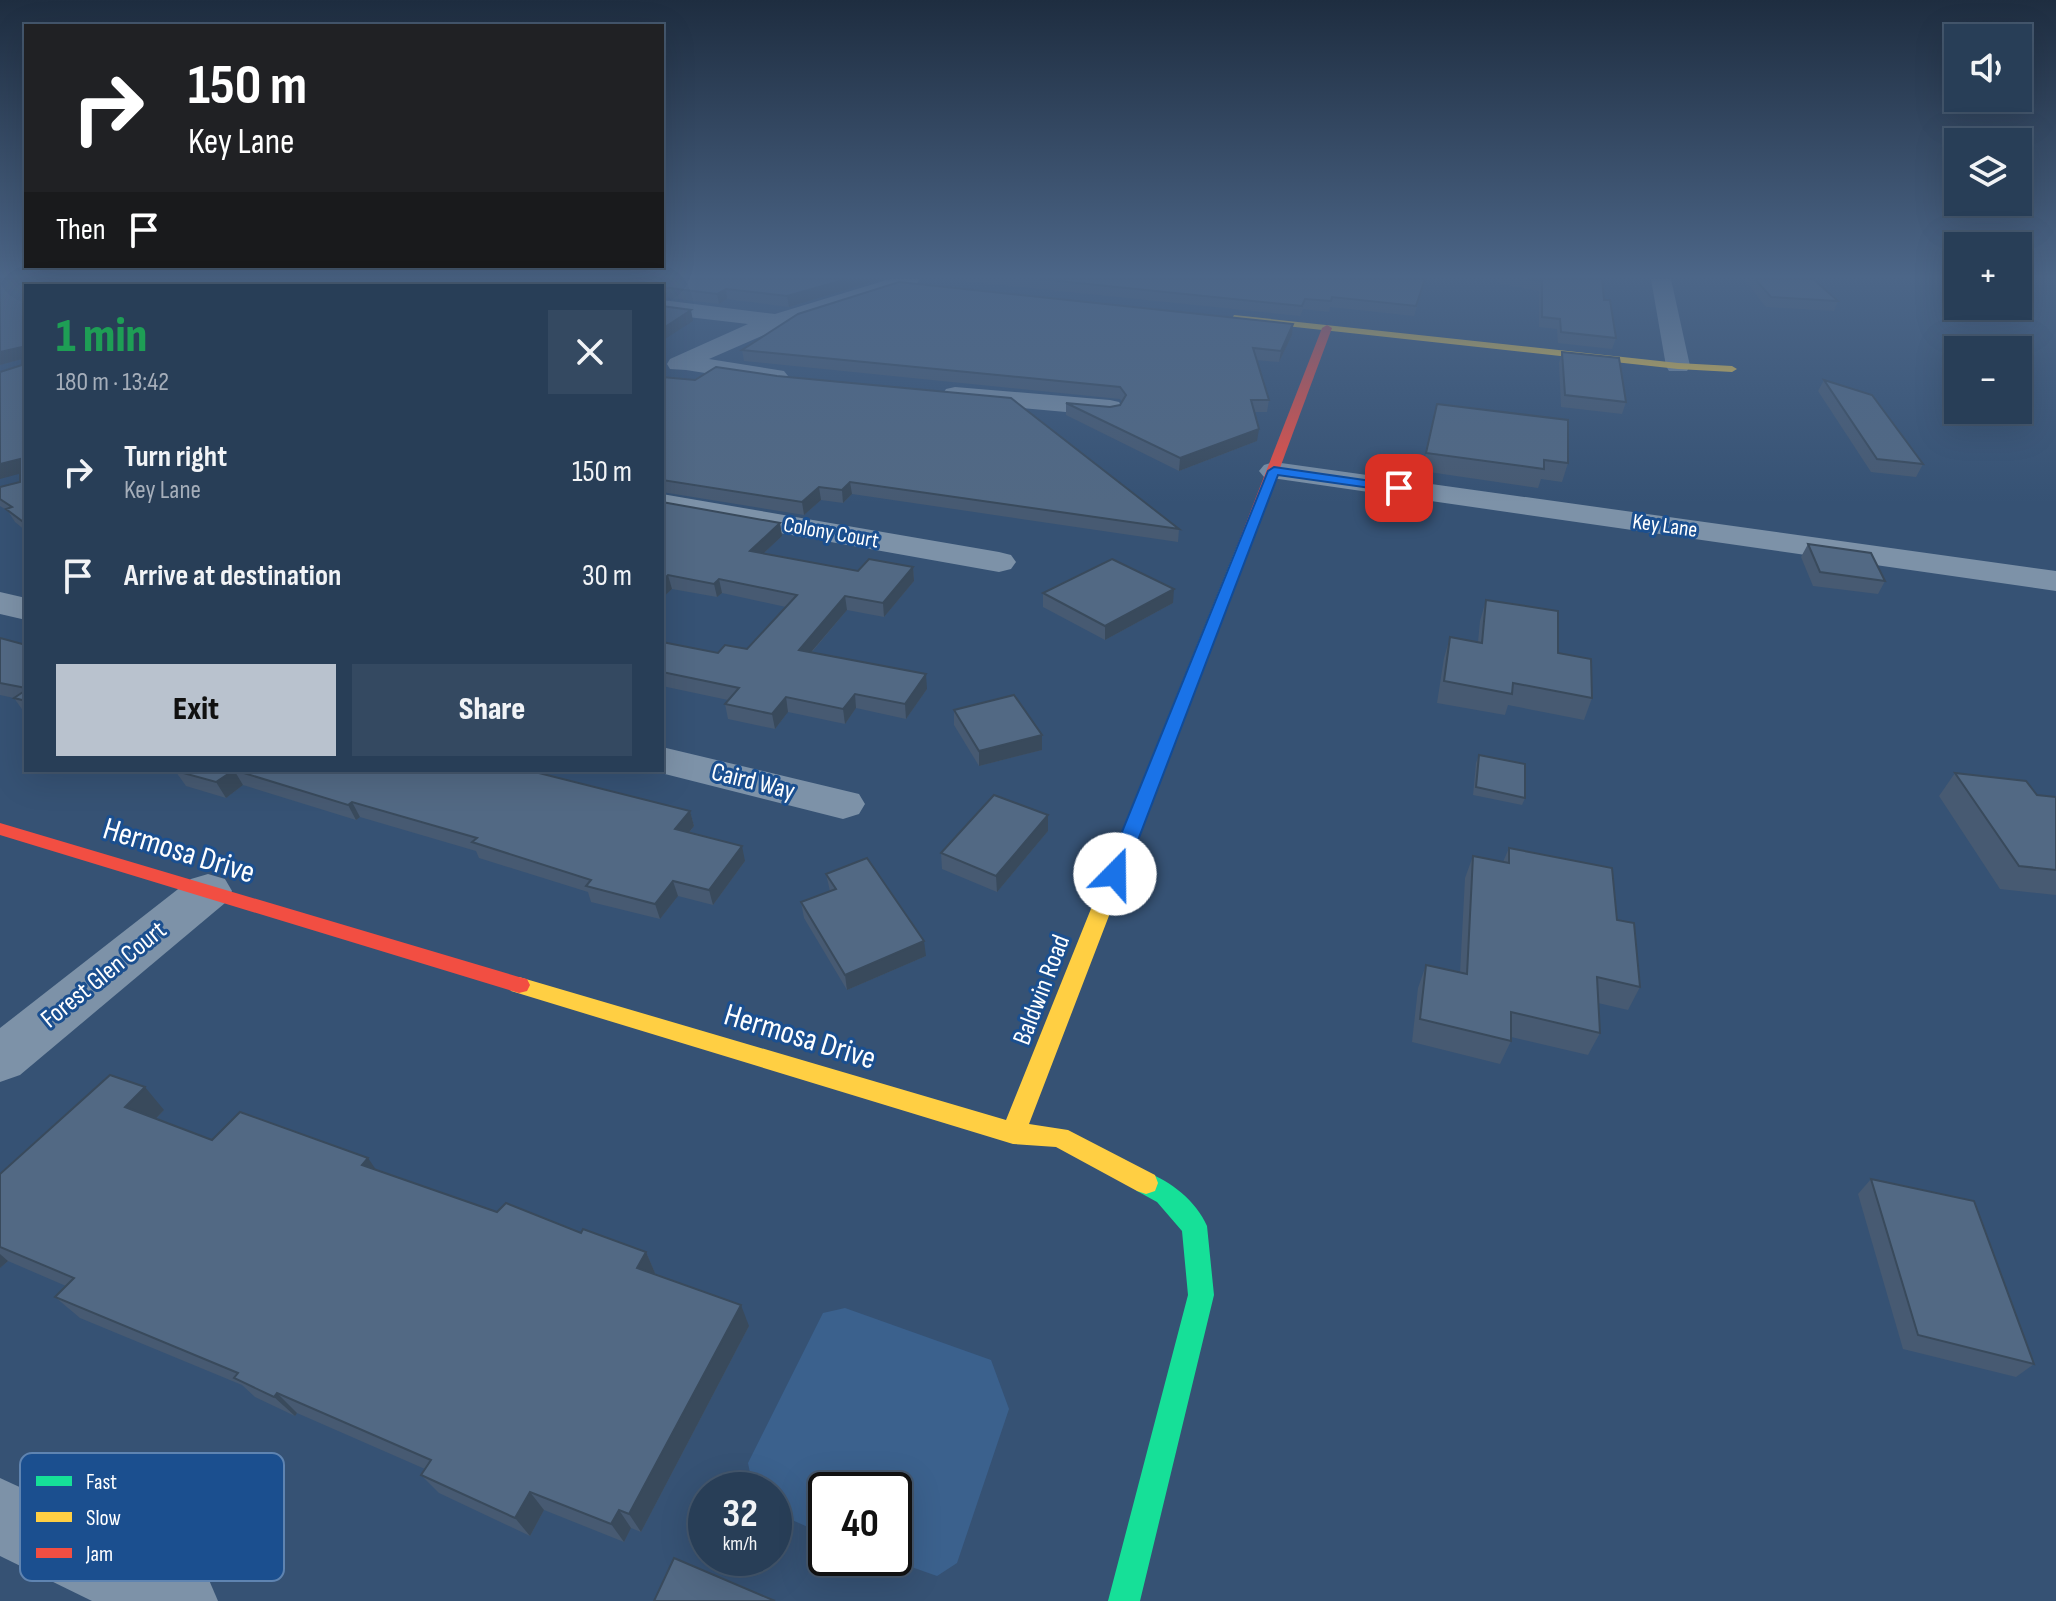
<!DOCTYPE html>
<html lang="en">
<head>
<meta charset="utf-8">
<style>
	:root { --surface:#283e57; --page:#344961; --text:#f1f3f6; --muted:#a5aeba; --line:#44576d; --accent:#b9c2ce }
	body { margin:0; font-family:"Sofia Sans Condensed",sans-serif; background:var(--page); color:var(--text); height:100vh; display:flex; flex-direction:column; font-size:30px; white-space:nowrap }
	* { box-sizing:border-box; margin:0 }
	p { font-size:26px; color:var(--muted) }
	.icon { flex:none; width:44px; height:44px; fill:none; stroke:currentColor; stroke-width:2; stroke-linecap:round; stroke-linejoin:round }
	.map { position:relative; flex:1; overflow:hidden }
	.sheet { position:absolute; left:24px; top:284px; width:640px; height:488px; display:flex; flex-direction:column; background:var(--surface); border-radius:0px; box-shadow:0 8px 32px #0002,0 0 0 2px var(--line) }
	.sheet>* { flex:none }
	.hud { position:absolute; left:24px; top:24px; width:640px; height:244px; border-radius:0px; box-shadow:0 8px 32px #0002,0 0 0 2px var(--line); background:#202124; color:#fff; overflow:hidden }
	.buttons { position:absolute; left:1944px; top:24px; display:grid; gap:16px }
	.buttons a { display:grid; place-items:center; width:88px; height:88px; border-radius:0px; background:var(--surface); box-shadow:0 8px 32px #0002,0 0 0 2px var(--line); font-size:40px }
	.speed { position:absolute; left:688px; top:1472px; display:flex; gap:16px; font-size:40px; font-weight:700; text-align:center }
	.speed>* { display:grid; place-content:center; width:104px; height:104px; border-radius:50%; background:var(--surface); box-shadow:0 8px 32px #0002,0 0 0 2px var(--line); line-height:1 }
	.speed small { font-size:20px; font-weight:400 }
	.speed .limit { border:4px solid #111; border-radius:12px; background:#fff; color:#111 }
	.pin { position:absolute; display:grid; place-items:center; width:68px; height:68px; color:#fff; margin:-34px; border-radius:16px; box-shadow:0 4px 12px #0006 }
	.me { position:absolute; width:88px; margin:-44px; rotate:22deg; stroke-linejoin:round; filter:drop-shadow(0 0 6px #0008) }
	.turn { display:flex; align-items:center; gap:28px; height:168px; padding:0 32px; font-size:36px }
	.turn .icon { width:104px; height:104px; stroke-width:2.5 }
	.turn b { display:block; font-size:56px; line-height:68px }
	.then { display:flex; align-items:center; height:76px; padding:0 32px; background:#0003; gap:16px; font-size:30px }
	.round { display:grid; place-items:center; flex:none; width:84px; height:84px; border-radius:0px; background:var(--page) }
	.summary { display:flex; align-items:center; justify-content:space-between; height:136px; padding:0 32px }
	h1 { font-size:48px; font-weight:800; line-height:60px; color:#1e9e55 }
	.cta { display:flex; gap:16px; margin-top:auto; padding:16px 32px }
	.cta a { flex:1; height:92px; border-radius:0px; background:var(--accent); color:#111; font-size:32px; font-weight:800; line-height:92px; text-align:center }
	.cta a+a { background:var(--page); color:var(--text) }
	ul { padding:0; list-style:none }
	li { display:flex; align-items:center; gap:24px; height:104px; padding:0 32px }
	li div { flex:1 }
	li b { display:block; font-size:30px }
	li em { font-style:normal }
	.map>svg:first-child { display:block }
</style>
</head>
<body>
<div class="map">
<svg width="2056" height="1601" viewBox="0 0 2056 1601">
	<rect width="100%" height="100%" fill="#365274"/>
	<path fill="#3b618d" d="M845,1308l146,52 18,49 -52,154 -20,13 -51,-18h8v-68h-68v45l-52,-23v-22l-21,-3 -5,-24 75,-150z"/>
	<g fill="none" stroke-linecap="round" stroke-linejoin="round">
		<g fill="#7d92a8" fill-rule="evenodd">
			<path d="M890,279h30l-3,4 -132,43 -76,33 75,12 4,5 -4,5 -9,3 -89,-14 -16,-1 -3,-5 3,-5 78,-35 -86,-10v-14l113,14z"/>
			<path d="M1651,279h20l19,87 -3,5h-18l-3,-5z"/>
			<path d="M955,387l155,13 9,2 4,6 -4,6 -9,2 -164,-15 -4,-6 4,-6z"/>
			<path d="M1274,462l782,109v20l-792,-114 -5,-6 5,-6z"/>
			<path d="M662,494l337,58 12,3 5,7 -5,7 -12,3 -337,-60z"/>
			<path d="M0,592l26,6v22l-26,-6z"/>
			<path d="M662,747l197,47 6,10 -6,10 -16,5 -194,-49h13z"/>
			<path d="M208,874l17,5 7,12 -7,12 -205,172 -20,7v-54l191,-149z"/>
			<path d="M0,1478l206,95 12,28h-126l-92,-45z"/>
		</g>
		<path fill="#16e098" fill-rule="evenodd" d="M1146,1172c25,9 50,29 61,54l7,69 -74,306h-32l80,-306 -6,-64 -25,-29 -20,-11 -3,-8 3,-8z"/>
		<g fill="#ffcf43" fill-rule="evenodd">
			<path d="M1234,315l444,48 54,3 5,3 -5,3 -54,-3 -447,-49z"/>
			<path d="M1244,542l7,4 -222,578 39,6 87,45 3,8 -3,8 -9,3 -9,-3 -81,-44 -43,-3 -502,-153 -3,-6 3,-6 8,-2 487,143 231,-574z"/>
		</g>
		<g fill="#f24e42" fill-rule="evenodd">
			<path d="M1327,325l5,3 -81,218 -7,4 -5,-1 -2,-3 85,-218z"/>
			<path d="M0,823l519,154 8,2 3,6 -3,6 -8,2 -519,-158z"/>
		</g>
	</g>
	<g fill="#475a72">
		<path d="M0,279h881l-92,28 -62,-8 -8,5 -57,-7v-11h-636v245l-11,-9 -7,-11 -8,-5v-19l20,-5 2,-117v-6l-22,6z"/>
		<path d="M944,279h482l-12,37 -84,-9 -1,5 -26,-3 -3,7z"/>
		<path d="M1497,279h105l2,21 12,38 -4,11 -54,-6 -1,-14 -18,-2v-36l-42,-8z"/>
		<path d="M1744,279h69l25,22 -4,10 -68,-4z"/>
		<path d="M1292,335l-13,27 -23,-2 13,40 -2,12h-13l3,29 -78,30 -113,-56v-12l44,4 10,-2 2,-3 -2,-3 -376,-38 -2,-11z"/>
		<path d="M1562,352l64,50 -4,12 -61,-7 -2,-44z"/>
		<path d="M662,377l517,152 -1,13 -326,-48 -9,9 -22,-3 -17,15 -142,-23z"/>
		<path d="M1824,380l99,84 -7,13 -45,-5 -53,-81z"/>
		<path d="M1437,404l131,59 -6,19 -21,-3 -3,9 -116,-17z"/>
		<path d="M662,502l118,21 2,13 -18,17 94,18 55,-4 1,14 -30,36 -37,-7 -35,42 115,37 -21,30 -50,-11 -11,16 -57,-12 -13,17 -47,-10 -3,-15 3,-4 -66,-14v-44l56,11 29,-4 39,-42 -64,-14 -5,4 -45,-8 -10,9z"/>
		<path d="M1808,544l77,37 -7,13 -65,-8 -12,-29z"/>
		<path d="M1043,593l130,10 -68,37 -62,-33z"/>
		<path d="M1486,600l72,53 34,45 -8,22 -76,-15 -3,10 -68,-12 7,-45 6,-21 28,5 2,-21z"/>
		<path d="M0,638l26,7v68l-2,-1 -10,-14 -14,-3z"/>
		<path d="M954,710l88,40 -63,16 -25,-41z"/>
		<path d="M1479,755l46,43 -3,7 -49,-10 3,-32z"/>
		<path d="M170,770h357l163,41 4,15 -5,7 56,28 -32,44 -35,-9 -18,23 -69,-17 -3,-10 -109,-34 -3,-7 -116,-34 -4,3 -113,-35 -17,13 -40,-12 -10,-14z"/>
		<path d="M1955,773l82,22 19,2v98l-56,-6 -61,-93z"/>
		<path d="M1048,831l-51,61 -55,-23 -1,-16z"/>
		<path d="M1509,848l108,72 23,67 -12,23 -30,-7 2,30 -12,22 -77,-18v4l-11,23 -88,-22 6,-54 8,-23 34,8 5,-95 8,-22 30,6z"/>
		<path d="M826,874l100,82 -79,34 -43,-72 -3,-16 29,-11z"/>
		<path d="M164,1110l-8,9 56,21 164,30 121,42 84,21 65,19 9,21 -1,1 95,52 -108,206 -10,-4 -7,14 -80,-32 -14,26 -91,-43 -18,-18 4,-6 -128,-56 -2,3 -40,-19 -13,-12 -162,-67 -25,-21 11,-11 -58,-25 -8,7v-94z"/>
		<path d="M1871,1179l163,185 -18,13 -113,-28 -45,-155z"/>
	</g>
	<g fill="#394a5c">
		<path d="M847,279h34l-92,28 -2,-11z"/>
		<path d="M726,289l1,10 -8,5 -2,-10z"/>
		<path d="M691,310l2,11 -31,20v-12z"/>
		<path d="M1293,324l-1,11 -13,27 2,-11z"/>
		<path d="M22,347l4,11 -26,7v-13z"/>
		<path d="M1259,429l-2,12 -78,30 1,-13z"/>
		<path d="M20,459l6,13 -26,7v-15z"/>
		<path d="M850,482l2,12 -9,9 -1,-13z"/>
		<path d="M819,487l2,13 -17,15 -2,-13z"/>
		<path d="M780,523l2,13 -30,28 -2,-13z"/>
		<path d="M913,567l1,14 -30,36 -1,-14z"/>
		<path d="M668,575l4,14 -10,9v-17z"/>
		<path d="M719,579l3,14 -5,4 -3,-13z"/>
		<path d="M1174,589l-1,14 -68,37v-14z"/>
		<path d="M845,596l2,14 -46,54 -2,-14z"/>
		<path d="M926,674l1,15 -21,30 -1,-15z"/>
		<path d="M855,694l1,14 -11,16 -2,-15z"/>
		<path d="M786,697l2,15 -13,17 -3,-15z"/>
		<path d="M1042,735v15l-63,16v-15z"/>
		<path d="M234,770l9,15 -17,13 -10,-16z"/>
		<path d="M352,802l8,15 -4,3 -8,-15z"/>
		<path d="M690,811l4,15 -15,19 -4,-16z"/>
		<path d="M1048,815v16l-51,61 -1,-16z"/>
		<path d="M742,846l3,15 -32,44 -4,-15z"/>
		<path d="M673,881l5,15 -18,23 -5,-15z"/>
		<path d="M924,941l2,15 -79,34 -2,-15z"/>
		<path d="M145,1087l19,23 -19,20 -20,-23z"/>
		<path d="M368,1158l15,22 -21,-15z"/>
		<path d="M646,1252l9,21 -9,16 -9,-21z"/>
		<path d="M0,1254l8,7 -8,7z"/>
		<path d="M741,1305l8,21 -108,206 -12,-18z"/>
		<path d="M277,1393l20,20 -2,3 -21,-19z"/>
		<path d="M530,1492l14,18 -14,26 -15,-18z"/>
		<path d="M619,1510l12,18 -7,14 -13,-18z"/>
	</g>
	<g fill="#526984" stroke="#394a5c" stroke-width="2">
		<path d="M0,279h847l-60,17 -61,-7 -9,5 -55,-7v-1h-636v238l-20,-15 6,-2 -12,-8v-12l20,-5v-23l-20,5v-92l22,-7v-18l-22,5z"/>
		<path d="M1039,279h386l-9,27 -84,-9 -1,4 -26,-2 -3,7z"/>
		<path d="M1527,279h75l2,21h6l6,38 -55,-6 -1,-13 -18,-2v-36z"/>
		<path d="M1755,279h58l25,22 -67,-4z"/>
		<path d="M899,282l394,42 -12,27 -28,-3 16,52h-18l8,29 -79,29 -114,-55 44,4 10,-2 6,-10 -6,-8 -378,-37 56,-36z"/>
		<path d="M662,306l29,4 -29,19z"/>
		<path d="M1562,352l57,6 7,44 -61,-7z"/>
		<path d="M716,367l61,9 234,22 168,131 -329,-47 -8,8 -23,-3 -17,15 -140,-22v-103l33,3z"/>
		<path d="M1824,380l48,15 51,69 -46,-5z"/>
		<path d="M1437,404l131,16v43l-24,-3v9l-118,-16z"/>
		<path d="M662,502l118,21 -30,28 108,20 11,-12 44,8 -30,36 -38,-7 -46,54 127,24 -21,30 -50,-10 -12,15 -57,-12 -14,17 -47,-10 14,-16 -77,-16v-30l56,11 7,-8 22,4 50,-54 -78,-16 -5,5 -46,-9 -6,6z"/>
		<path d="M1808,544l63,9 14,28 -65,-9z"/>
		<path d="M1112,559l62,30 -69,37 -62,-33z"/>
		<path d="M1486,600l72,11v42l33,6 1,39 -79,-15 -1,11 -68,-13 6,-44 32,6z"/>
		<path d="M0,638l26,7v43l-26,-5z"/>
		<path d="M26,690v11l-12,-3z"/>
		<path d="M1014,695l28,40 -63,16 -25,-41z"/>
		<path d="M1479,755l46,9v34l-49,-11z"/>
		<path d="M177,770h57l-18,12 -40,-11z"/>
		<path d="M234,770h293l163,41 -15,18 67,17 -33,44 -36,-9 -18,23 -69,-18 5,-6 -119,-38 5,-4 -125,-36 -4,3z"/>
		<path d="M1955,773l71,8 11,14 19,2v73l-37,-4z"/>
		<path d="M994,795l54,20 -52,61 -55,-23z"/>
		<path d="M1509,848l103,20 5,52 17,3 6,64 -43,-10 3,56 -89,-21v29l-91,-22 6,-54 41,9 6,-118 36,7z"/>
		<path d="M867,858l57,83 -79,34 -44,-73 35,-13 -10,-15z"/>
		<path d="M110,1075l35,12 -20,20 87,33 28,-28 128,46 -6,7 135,47 9,-9 75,30 2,-4 63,23 -9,16 104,37 -112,209 -10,-4 -8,14 -81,-32 -15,26 -94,-43 10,-15 -154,-67 -3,4 -40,-19 4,-5 -183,-76 19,-19 -74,-31v-73z"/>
		<path d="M1871,1179l103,22 60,163 -116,-29z"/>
		<path d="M674,1558l101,43h-121z"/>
	</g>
	<linearGradient id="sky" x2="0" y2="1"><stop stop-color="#1e2d40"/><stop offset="0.55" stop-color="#4c6688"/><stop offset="1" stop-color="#4c6688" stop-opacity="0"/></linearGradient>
	<rect width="2056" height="503" fill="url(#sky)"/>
	<path fill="#1a73e8" stroke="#114b97" stroke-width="2" d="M1274,467l125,18 6,3 -6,4 -121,-17 -153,399 -3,5h-14l-3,-5 163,-403z"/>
	<g text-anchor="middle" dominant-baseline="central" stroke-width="6" stroke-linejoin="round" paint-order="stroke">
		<g font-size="22" fill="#fff" stroke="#1b4f8f">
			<text transform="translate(1665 526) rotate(8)">Key Lane</text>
			<text transform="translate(831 533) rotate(10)">Colony Court</text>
		</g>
		<g font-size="26" fill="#fff" stroke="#1b4f8f">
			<text transform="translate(753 782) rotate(14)">Caird Way</text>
			<text transform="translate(104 975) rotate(-39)">Forest Glen Court</text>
			<text transform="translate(1042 990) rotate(-69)">Baldwin Road</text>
		</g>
		<g font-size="32" fill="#fff" stroke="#1b4f8f">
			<text transform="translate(179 851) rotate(17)">Hermosa Drive</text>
			<text transform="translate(800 1037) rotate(17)">Hermosa Drive</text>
		</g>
	</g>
	<rect x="20" y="1453" width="264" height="128" rx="12" fill="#1b4f8f" stroke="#5f84b1" stroke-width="2"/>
	<rect x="36" y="1476" width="36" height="10" fill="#16e098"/>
	<rect x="36" y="1512" width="36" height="10" fill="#ffcf43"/>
	<rect x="36" y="1548" width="36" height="10" fill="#f24e42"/>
	<g font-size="22" fill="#fff">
		<text x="86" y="1489">Fast</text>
		<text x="86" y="1525">Slow</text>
		<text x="86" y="1561">Jam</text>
	</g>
</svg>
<div class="buttons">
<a><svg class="icon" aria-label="sound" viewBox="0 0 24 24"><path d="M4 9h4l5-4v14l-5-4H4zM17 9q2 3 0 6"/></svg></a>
<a><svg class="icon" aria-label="layers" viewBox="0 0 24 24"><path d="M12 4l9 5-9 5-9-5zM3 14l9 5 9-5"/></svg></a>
<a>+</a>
<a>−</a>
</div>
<div class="speed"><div>32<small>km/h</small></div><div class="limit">40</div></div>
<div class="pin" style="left:1399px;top:488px;background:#d93025"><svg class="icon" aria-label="arrive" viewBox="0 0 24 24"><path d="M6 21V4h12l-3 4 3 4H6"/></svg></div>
<svg class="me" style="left:1115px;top:874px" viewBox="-20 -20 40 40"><circle r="19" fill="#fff"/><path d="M0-13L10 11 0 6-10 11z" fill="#1a73e8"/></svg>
<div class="hud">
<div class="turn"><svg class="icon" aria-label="right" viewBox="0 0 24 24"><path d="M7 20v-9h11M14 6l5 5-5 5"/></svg><div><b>150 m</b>Key Lane</div></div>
<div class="then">Then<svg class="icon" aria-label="arrive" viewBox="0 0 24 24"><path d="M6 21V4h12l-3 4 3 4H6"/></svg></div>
</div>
<section class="sheet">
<div class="summary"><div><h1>1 min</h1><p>180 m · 13:42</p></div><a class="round"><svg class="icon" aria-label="close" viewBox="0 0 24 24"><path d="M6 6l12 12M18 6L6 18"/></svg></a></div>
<ul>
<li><svg class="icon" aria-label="right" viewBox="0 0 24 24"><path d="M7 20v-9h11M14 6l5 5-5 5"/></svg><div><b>Turn right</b><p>Key Lane</p></div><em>150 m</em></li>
<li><svg class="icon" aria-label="arrive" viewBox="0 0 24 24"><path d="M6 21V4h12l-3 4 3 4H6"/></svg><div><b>Arrive at destination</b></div><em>30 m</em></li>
</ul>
<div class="cta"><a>Exit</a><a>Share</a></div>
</section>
</div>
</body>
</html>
